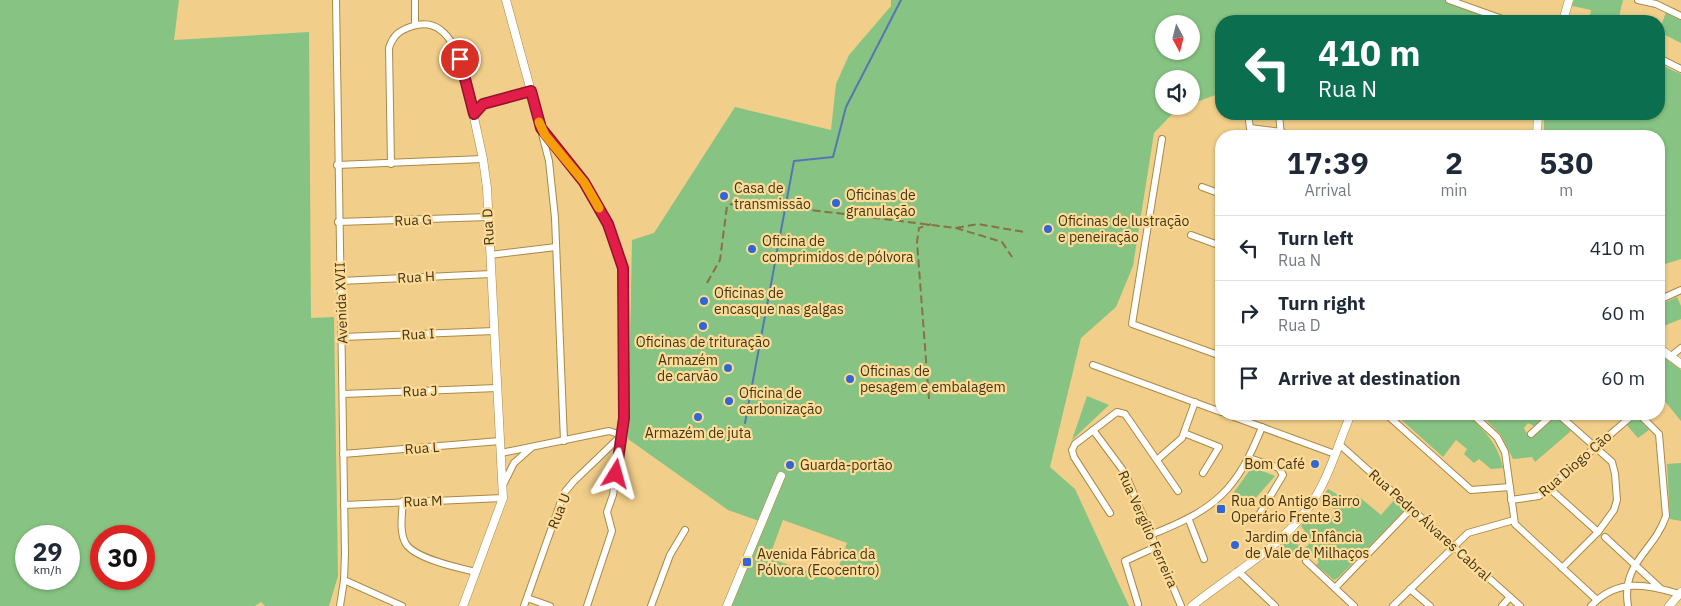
<!DOCTYPE html>
<html lang="en">
<head>
<meta charset="utf-8">
<style>
	:root { --surface:#fff; --page:#f6f6f7; --text:#1f2937; --muted:#747a83; --line:#e0e1e3 }
	body { margin:0; font-family:"IBM Plex Sans",sans-serif; background:var(--page); color:var(--text); height:100vh; display:flex; flex-direction:column; font-size:19px; white-space:nowrap }
	* { box-sizing:border-box; margin:0 }
	p { font-size:16px; color:var(--muted) }
	.icon { flex:none; width:28px; height:28px; fill:none; stroke:currentColor; stroke-width:2; stroke-linecap:round; stroke-linejoin:round }
	.map { position:relative; flex:1; overflow:hidden }
	.panel { position:absolute; left:1215px; top:130px; width:450px; height:290px; display:flex; flex-direction:column; background:var(--surface); border-radius:20px; box-shadow:0 1px 4px #0004 }
	.panel>* { flex:none }
	.banner { position:absolute; left:1215px; top:15px; width:450px; height:105px; border-radius:20px; box-shadow:0 1px 4px #0004; background:#0b6e4f; color:#fff; overflow:hidden }
	.needle { width:32px; rotate:173deg }
	.buttons { position:absolute; left:1155px; top:15px; display:grid; gap:10px }
	.buttons a { display:grid; place-items:center; width:45px; height:45px; border-radius:50%; background:var(--surface); box-shadow:0 1px 4px #0004; font-size:25px }
	.speed { position:absolute; left:15px; top:525px; display:flex; gap:10px; font-size:25px; font-weight:700; text-align:center }
	.speed>* { display:grid; place-content:center; width:65px; height:65px; border-radius:50%; background:var(--surface); box-shadow:0 1px 4px #0004; line-height:1 }
	.speed small { font-size:12px; font-weight:400 }
	.speed .limit { border:8px solid #d22; background:#fff; color:#111 }
	.pin { position:absolute; display:grid; place-items:center; width:42px; height:42px; color:#fff; margin:-21px; border:2px solid #fff; border-radius:50%; box-shadow:0 1px 5px #0007 }
	.me { position:absolute; width:55px; margin:-28px; rotate:8deg; stroke-linejoin:round; filter:drop-shadow(0 0 4px #0008) }
	.turn { display:flex; align-items:center; gap:18px; height:105px; padding:0 20px; font-size:22px }
	.turn .icon { width:65px; height:65px; stroke-width:2.5 }
	.turn b { display:block; font-size:35px; line-height:42px }
	.eta { display:flex; justify-content:space-evenly; align-items:center; height:85px; text-align:center }
	.eta b { font-size:30px; font-weight:700; line-height:35px }
	ul { padding:0; list-style:none }
	li { display:flex; align-items:center; gap:15px; height:65px; padding:0 20px; border-top:1px solid var(--line) }
	li div { flex:1 }
	li b { display:block; font-size:19px }
	li em { font-style:normal }
	.map>svg:first-child { display:block }
</style>
</head>
<body>
<div class="map">
<svg width="1681" height="606" viewBox="0 0 1681 606">
	<rect width="100%" height="100%" fill="#f1ce8a"/>
	<g fill="#87c483" fill-rule="evenodd">
		<path d="M0,0h179l-5,40 135,-8 2,286 23,-1 4,259 -9,30h-64l-4,-4 -6,4h-255zM26,536h43v43h-43zM101,536h43v43h-43z"/>
		<path d="M891,0h562l54,21h-286v72l-30,11v-25h-27v27h20l-7,3 -23,24 -21,133 -17,41 -35,31 -31,129 25,22 54,117h-398l34,-83 -37,-13 -100,-71 4,-199 22,-7 81,-126 96,23 5,-46 13,-29 42,-49zM1164,24h27v27h-27zM783,520l64,23 -13,37 -65,-22z"/>
		<path d="M1574,0h49l-5,21h-29l2,-11 -19,-4z"/>
		<path d="M1666,12l15,7v24l-22,-11z"/>
		<path d="M1659,64l22,10v185l-22,7v-130h-115v-22h115z"/>
		<path d="M1677,297l4,9v13l-22,9v-23z"/>
		<path d="M1659,353l22,17v51l-22,-27z"/>
		<path d="M1087,396l22,9 -37,35z"/>
		<path d="M1395,414h71c18,16 32,29 37,54l-12,1 -12,-10 -5,4 -10,-9 3,-5 -11,-9 -13,17z"/>
		<path d="M1480,414h68l-14,12 -6,-3 -4,5 5,10 24,-21h4l14,14 -36,31 -3,-5 -19,2 -12,-24z"/>
		<path d="M1635,415l14,15 -11,8 -13,-15z"/>
		<path d="M1681,463v58l-11,-2 -3,-55z"/>
		<path d="M1252,467l23,9 -29,33 -14,-14z"/>
		<path d="M1328,489l22,13 7,-7 24,20 15,-17 11,10 -69,70 -4,2 -18,-15 3,-3 -9,-11 -12,8 -16,-14 9,-9 13,13 8,-8 -11,-15 11,-14 17,10 8,-11 -17,-10z"/>
	</g>
	<g fill="none" stroke-linecap="round" stroke-linejoin="round">
		<path stroke="#5675b3" stroke-width="2" d="M745,423l49,-262 39,-4 13,-50 55,-107"/>
		<defs>
			<g id="minor">
				<path d="M336,0l9,554 -1,26 -4,26"/>
				<path d="M415,0v25"/>
				<path d="M1449,0l59,21"/>
				<path d="M1638,0l18,4 25,12"/>
				<path d="M1659,58l22,11"/>
				<path d="M531,91l18,70 6,57 9,223"/>
				<path d="M1279,114l2,22"/>
				<path d="M1249,121l2,15"/>
				<path d="M541,128l43,54 24,42 15,44 1,150 -11,77 -6,17 5,19 -25,75"/>
				<path d="M1250,128l32,4"/>
				<path d="M1162,139l-30,185 89,32"/>
				<path d="M391,164l-2,-116c4,-13 11,-18 24,-22 45,-14 53,59 60,87"/>
				<path d="M337,165l146,-6"/>
				<path d="M1202,187l19,7"/>
				<path d="M338,222l150,-5"/>
				<path d="M1191,235l30,11"/>
				<path d="M490,255l66,-8"/>
				<path d="M340,281l151,-7"/>
				<path d="M1659,300l22,-10"/>
				<path d="M343,337l151,-6"/>
				<path d="M1671,356l10,-8"/>
				<path d="M1093,365l128,47"/>
				<path d="M343,394l154,-6"/>
				<path d="M1226,414l109,40"/>
				<path d="M1386,414l85,76 39,-3"/>
				<path d="M1472,414l25,23 8,15 10,72 82,76"/>
				<path d="M1558,414l54,48 3,12 2,26 -3,10 -16,22 -36,36"/>
				<path d="M1093,430l32,43 56,133"/>
				<path d="M1184,433l35,14 -16,26"/>
				<path d="M1531,434l22,-20"/>
				<path d="M1339,444l181,162"/>
				<path d="M501,453l108,-22 13,4"/>
				<path d="M343,454l157,-13"/>
				<path d="M1249,458l30,10 4,7 -24,40"/>
				<path d="M1158,459l24,-21 13,-36"/>
				<path d="M503,485l11,-22 17,-15"/>
				<path d="M1549,488l49,44"/>
				<path d="M1511,500l28,-4 95,-82"/>
				<path d="M403,501c-1,13 -4,32 3,43 10,15 53,24 70,28"/>
				<path d="M344,505l159,-7"/>
				<path d="M1110,513l-36,-56 -2,-7 3,-6 42,-32 8,2 53,77"/>
				<path d="M1189,520l15,39"/>
				<path d="M1153,534c63,-25 84,-44 109,-107"/>
				<path d="M1605,537l55,51"/>
				<path d="M1306,561l48,45"/>
				<path d="M1238,571l37,35"/>
				<path d="M344,580l58,26"/>
				<path d="M1335,588l77,-80"/>
				<path d="M1410,589l20,17"/>
				<path d="M527,598l23,8"/>
				<path d="M1138,604l-13,-43 33,-15"/>
				<path d="M524,606l40,-113 10,-12 48,-46"/>
				<path d="M651,606l19,-51 15,-25"/>
				<path d="M1393,606l75,-73 46,-13"/>
				<path d="M1502,606l8,-9"/>
				<path d="M1591,606c26,-28 56,-22 88,-12"/>
				<path d="M1628,606c-7,-44 26,-54 38,-90l-7,-82 -20,-20"/>
			</g>
			<g id="tertiary">
				<path d="M1563,21l6,-21"/>
				<path d="M1537,136l1,-22"/>
				<path d="M1659,348l22,16"/>
				<path d="M463,606l40,-108 -16,-310 -4,-29 -10,-46 10,-9 48,-13 -25,-91"/>
				<path d="M727,606l54,-130"/>
				<path d="M1192,606c38,-31 85,-56 114,-95 22,-28 31,-65 45,-97"/>
				<path d="M1669,606l12,-14"/>
			</g>
		</defs>
		<use href="#minor" stroke="#ab8946" stroke-width="8"/>
		<use href="#tertiary" stroke="#ab8946" stroke-width="9"/>
		<use href="#minor" stroke="#fff" stroke-width="6"/>
		<use href="#tertiary" stroke="#fff" stroke-width="8"/>
		<g stroke="#887145" stroke-width="2" stroke-dasharray="8 4" stroke-linecap="butt">
			<path d="M956,228l22,-4 46,8"/>
			<path d="M707,283l13,-23 7,-54 12,-5 217,27 46,14 10,15"/>
			<path d="M929,399l-12,-157 2,-14 12,-4"/>
		</g>
	</g>
	<g fill="none" stroke-linecap="round" stroke-linejoin="round">
		<defs>
			<path id="route" d="M460,59l14,55 9,-10 48,-13 10,37 43,54 24,42 15,44 1,150 -8,56"/>
		</defs>
		<use href="#route" stroke="#92132f" stroke-width="12"/>
		<use href="#route" stroke="#e11d48" stroke-width="9"/>
		<path stroke="#f59e0b" stroke-width="9" d="M539,122l6,13 39,47 15,26"/>
	</g>
	<g fill="#3266d5" stroke="#fedb96" stroke-width="2">
		<circle cx="724" cy="196" r="5"/>
		<circle cx="836" cy="203" r="5"/>
		<circle cx="1048" cy="229" r="5"/>
		<circle cx="752" cy="249" r="5"/>
		<circle cx="704" cy="301" r="5"/>
		<circle cx="703" cy="326" r="5"/>
		<circle cx="728" cy="368" r="5"/>
		<circle cx="850" cy="379" r="5"/>
		<circle cx="729" cy="401" r="5"/>
		<circle cx="698" cy="417" r="5"/>
		<circle cx="1315" cy="464" r="5"/>
		<circle cx="790" cy="465" r="5"/>
		<rect x="1216" y="504" width="10" height="10" rx="2.5"/>
		<circle cx="1235" cy="545" r="5"/>
		<rect x="742" y="557" width="10" height="10" rx="2.5"/>
	</g>
	<g text-anchor="middle" dominant-baseline="central" stroke-width="4.5" stroke-linejoin="round" paint-order="stroke">
		<g font-size="14" fill="#423418" stroke="#fedb96" text-anchor="start">
			<text x="734" y="188">Casa de<tspan x="734" dy="16">transmissão</tspan></text>
			<text x="846" y="195">Oficinas de<tspan x="846" dy="16">granulação</tspan></text>
			<text x="1058" y="221">Oficinas de lustração<tspan x="1058" dy="16">e peneiração</tspan></text>
			<text x="762" y="241">Oficina de<tspan x="762" dy="16">comprimidos de pólvora</tspan></text>
			<text x="714" y="293">Oficinas de<tspan x="714" dy="16">encasque nas galgas</tspan></text>
			<text x="703" y="342" text-anchor="middle">Oficinas de trituração</text>
			<text x="718" y="360" text-anchor="end">Armazém<tspan x="718" dy="16">de carvão</tspan></text>
			<text x="860" y="371">Oficinas de<tspan x="860" dy="16">pesagem e embalagem</tspan></text>
			<text x="739" y="393">Oficina de<tspan x="739" dy="16">carbonização</tspan></text>
			<text x="698" y="433" text-anchor="middle">Armazém de juta</text>
			<text x="1305" y="464" text-anchor="end">Bom Café</text>
			<text x="800" y="465">Guarda-portão</text>
			<text x="1231" y="501">Rua do Antigo Bairro<tspan x="1231" dy="16">Operário Frente 3</tspan></text>
			<text x="1245" y="537">Jardim de Infância<tspan x="1245" dy="16">de Vale de Milhaços</tspan></text>
			<text x="757" y="554">Avenida Fábrica da<tspan x="757" dy="16">Pólvora (Ecocentro)</tspan></text>
		</g>
		<g font-size="14" fill="#423418" stroke="#fedb96">
			<text transform="translate(413 220) rotate(-2)">Rua G</text>
			<text transform="translate(488 227) rotate(-93)">Rua D</text>
			<text transform="translate(416 277) rotate(-3)">Rua H</text>
			<text transform="translate(341 303) rotate(-92)">Avenida XVII</text>
			<text transform="translate(418 334) rotate(-3)">Rua I</text>
			<text transform="translate(420 391) rotate(-2)">Rua J</text>
			<text transform="translate(422 448) rotate(-4)">Rua L</text>
			<text transform="translate(1575 464) rotate(-41)">Rua Diogo Cão</text>
			<text transform="translate(423 501) rotate(-2)">Rua M</text>
			<text transform="translate(559 511) rotate(-68)">Rua U</text>
			<text transform="translate(1430 525) rotate(42)">Rua Pedro Álvares Cabral</text>
			<text transform="translate(1148 529) rotate(66)">Rua Vergílio Ferreira</text>
		</g>
	</g>
</svg>
<div class="buttons">
<a><svg class="needle" viewBox="-14 -14 28 28"><path d="M0-13l5 13h-10z" fill="#e53935"/><path d="M0 13l5-13h-10z" fill="#747a83"/></svg></a>
<a><svg class="icon" aria-label="sound" viewBox="0 0 24 24"><path d="M4 9h4l5-4v14l-5-4H4zM17 9q2 3 0 6"/></svg></a>
</div>
<div class="speed"><div>29<small>km/h</small></div><div class="limit">30</div></div>
<div class="pin" style="left:460px;top:59px;background:#d93025"><svg class="icon" aria-label="arrive" viewBox="0 0 24 24"><path d="M6 21V4h12l-3 4 3 4H6"/></svg></div>
<svg class="me" style="left:616px;top:474px" viewBox="-20 -20 40 40"><path d="M0-17L14 15 0 8-14 15z" fill="#e11d48" stroke="#fff" stroke-width="4"/></svg>
<div class="banner">
<div class="turn"><svg class="icon" aria-label="left" viewBox="0 0 24 24"><path d="M17 20v-9H6M10 6l-5 5 5 5"/></svg><div><b>410 m</b>Rua N</div></div>
</div>
<section class="panel">
<div class="eta">
<div><b>17:39</b><p>Arrival</p></div>
<div><b>2</b><p>min</p></div>
<div><b>530</b><p>m</p></div>
</div>
<ul>
<li><svg class="icon" aria-label="left" viewBox="0 0 24 24"><path d="M17 20v-9H6M10 6l-5 5 5 5"/></svg><div><b>Turn left</b><p>Rua N</p></div><em>410 m</em></li>
<li><svg class="icon" aria-label="right" viewBox="0 0 24 24"><path d="M7 20v-9h11M14 6l5 5-5 5"/></svg><div><b>Turn right</b><p>Rua D</p></div><em>60 m</em></li>
<li><svg class="icon" aria-label="arrive" viewBox="0 0 24 24"><path d="M6 21V4h12l-3 4 3 4H6"/></svg><div><b>Arrive at destination</b></div><em>60 m</em></li>
</ul>
</section>
</div>
</body>
</html>
